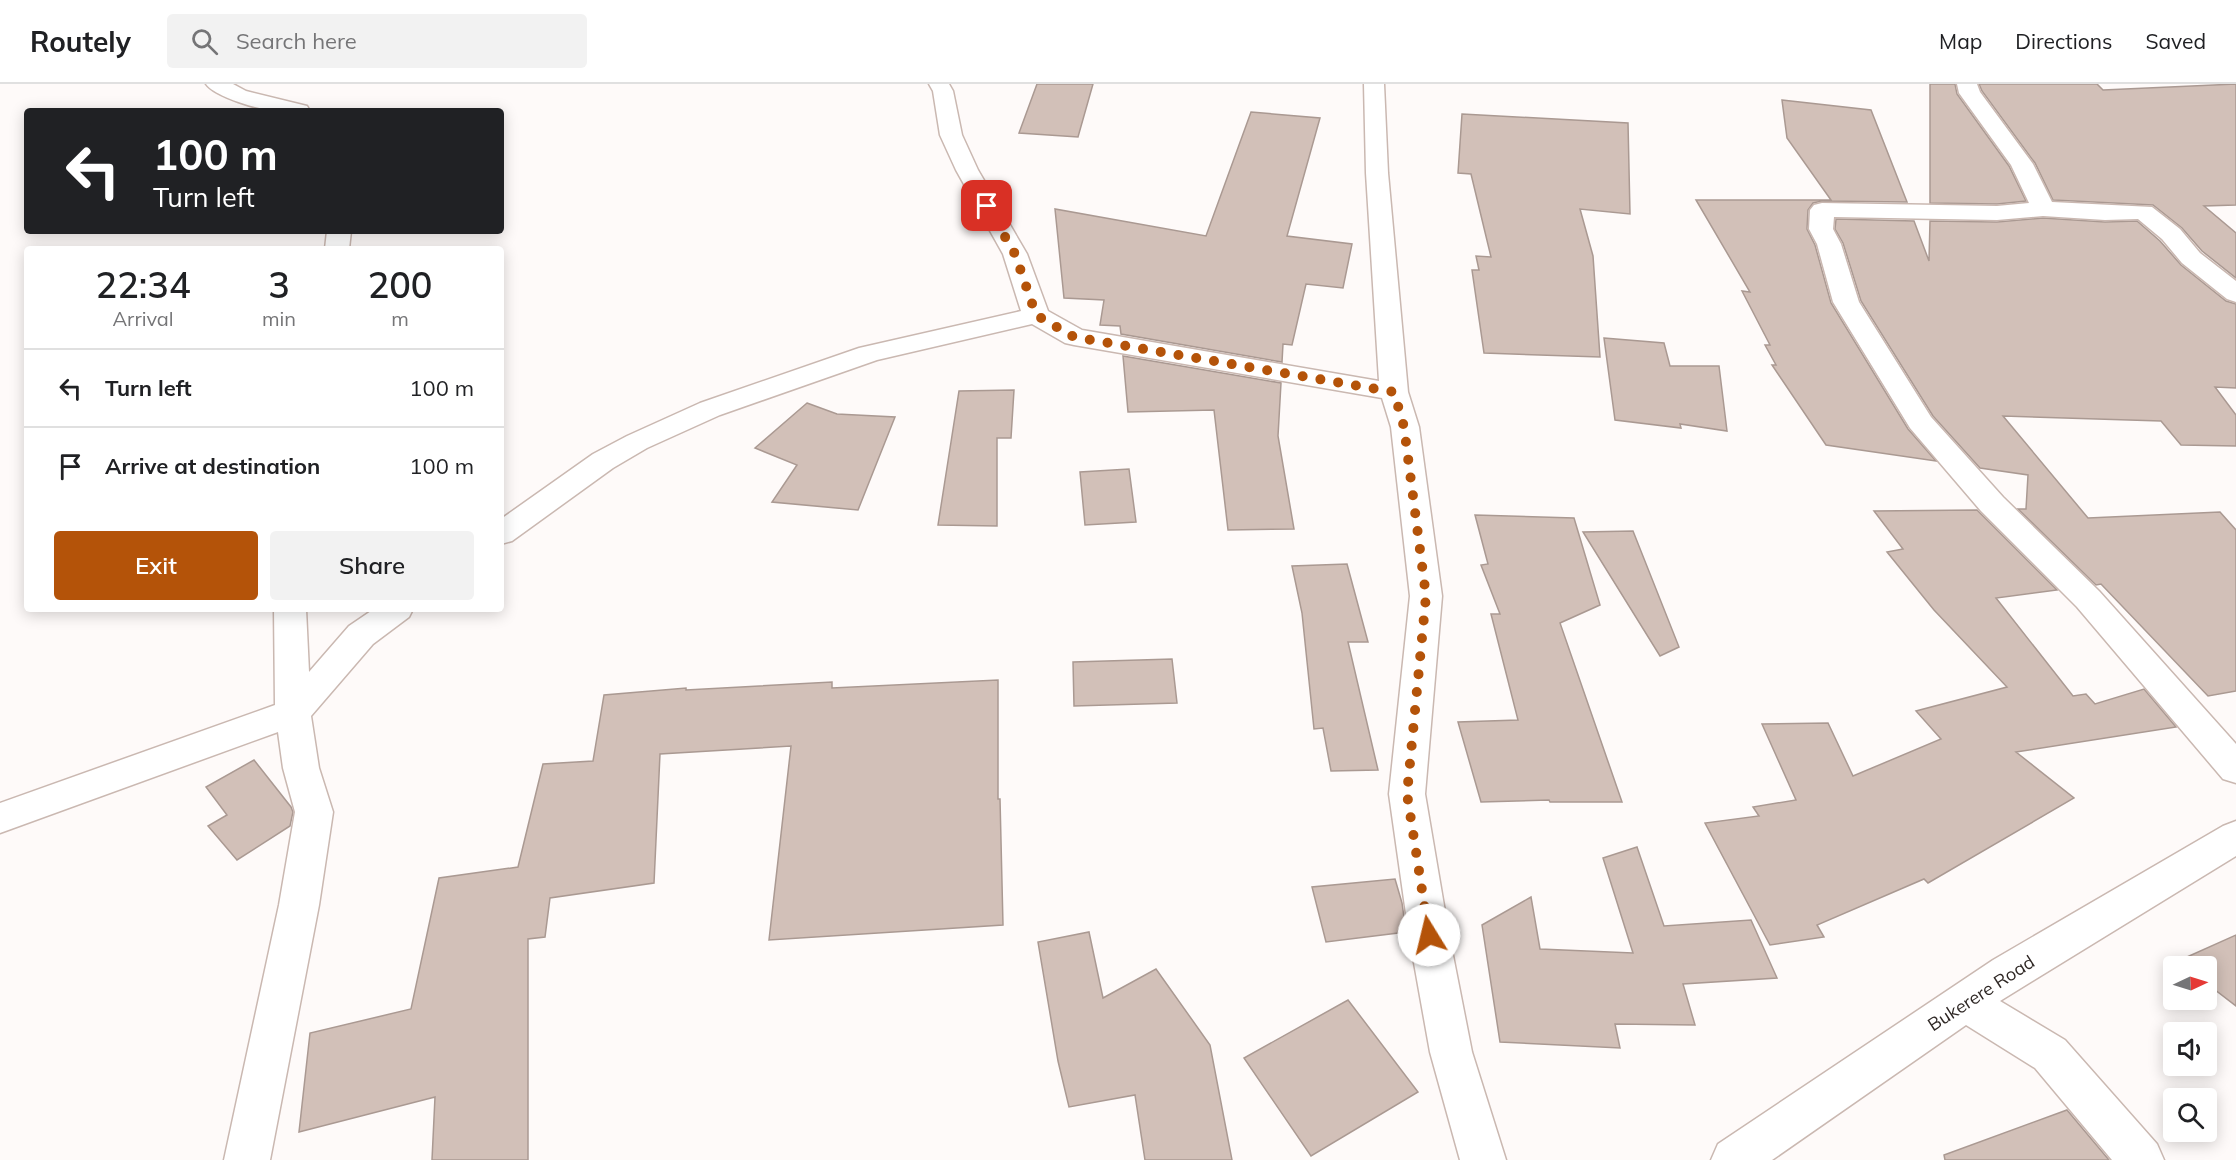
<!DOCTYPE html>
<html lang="en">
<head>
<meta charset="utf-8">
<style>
	:root { --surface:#fff; --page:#f2f2f2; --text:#202124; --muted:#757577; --line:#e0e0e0; --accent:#b45309 }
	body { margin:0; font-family:Mulish,sans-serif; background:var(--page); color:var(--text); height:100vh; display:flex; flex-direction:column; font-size:22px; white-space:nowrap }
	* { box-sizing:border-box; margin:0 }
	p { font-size:20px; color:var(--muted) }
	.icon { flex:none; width:33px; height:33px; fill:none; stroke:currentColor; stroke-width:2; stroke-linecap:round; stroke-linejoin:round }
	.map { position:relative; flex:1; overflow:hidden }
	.details { position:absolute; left:24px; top:162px; width:480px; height:366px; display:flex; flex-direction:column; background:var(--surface); border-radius:6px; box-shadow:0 3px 15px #0003 }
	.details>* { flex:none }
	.guide { position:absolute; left:24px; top:24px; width:480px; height:126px; border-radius:6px; box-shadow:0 3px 15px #0003; background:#202124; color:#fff; overflow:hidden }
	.needle { width:39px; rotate:86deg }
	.buttons { position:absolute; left:2163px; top:872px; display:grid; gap:12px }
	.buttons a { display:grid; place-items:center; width:54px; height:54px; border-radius:6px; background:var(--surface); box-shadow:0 3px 15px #0003; font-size:30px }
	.pin { position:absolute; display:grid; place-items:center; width:51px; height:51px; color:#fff; margin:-26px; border-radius:12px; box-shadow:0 3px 9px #0006 }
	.me { position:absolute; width:66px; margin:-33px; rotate:351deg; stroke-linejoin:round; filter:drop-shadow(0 0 4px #0008) }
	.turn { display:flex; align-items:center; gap:21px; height:126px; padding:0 30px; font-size:27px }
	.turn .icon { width:78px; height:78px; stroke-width:2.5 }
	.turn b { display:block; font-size:42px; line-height:51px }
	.eta { display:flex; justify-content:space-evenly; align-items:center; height:102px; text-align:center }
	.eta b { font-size:36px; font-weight:600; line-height:42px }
	.primary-button { display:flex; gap:12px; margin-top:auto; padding:12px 30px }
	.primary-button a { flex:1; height:69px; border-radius:6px; background:var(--accent); color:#fff; font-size:24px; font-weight:600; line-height:69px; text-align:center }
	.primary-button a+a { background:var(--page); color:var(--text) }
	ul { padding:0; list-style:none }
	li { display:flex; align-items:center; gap:18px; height:78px; padding:0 30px; border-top:2px solid var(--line) }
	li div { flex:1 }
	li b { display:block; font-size:22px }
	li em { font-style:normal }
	header { display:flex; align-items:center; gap:36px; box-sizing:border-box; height:84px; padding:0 30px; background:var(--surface); border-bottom:2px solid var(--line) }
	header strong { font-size:28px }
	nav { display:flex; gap:33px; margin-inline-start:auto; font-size:21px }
	.search { width:420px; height:54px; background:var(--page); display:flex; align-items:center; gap:15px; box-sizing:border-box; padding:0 21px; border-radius:6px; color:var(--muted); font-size:22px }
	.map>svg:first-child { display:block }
</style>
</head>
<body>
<header>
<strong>Routely</strong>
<div class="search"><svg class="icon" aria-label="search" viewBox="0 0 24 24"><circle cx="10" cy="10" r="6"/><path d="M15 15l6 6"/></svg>Search here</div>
<nav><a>Map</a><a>Directions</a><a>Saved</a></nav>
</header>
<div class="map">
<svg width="2236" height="1076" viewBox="0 0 2236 1076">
	<rect width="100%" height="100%" fill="#fefaf9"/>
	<g fill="#d2c0b8" stroke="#aa9992" stroke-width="1.5">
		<path d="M1037,0h56l-15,53 -59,-4z"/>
		<path d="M1930,0h25l2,10 52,72 17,35 -29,3 -67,-1z"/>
		<path d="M1979,0h118l6,6 133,-6v121l-32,1 32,27v45l-34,-27 -20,-23 -29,-23 -100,-5 -18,-37 -53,-72z"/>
		<path d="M1782,16l89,10 36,92 -85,-1 -9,2 -5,7 -1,19 8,16 16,58 77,126 28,32 -110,-16 -54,-80h4l-11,-20h5l-28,-54 8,1 -54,-92h135l-44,-62z"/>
		<path d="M1251,28l69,6 -33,118 65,8 -9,44 -37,-4 -14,61 -9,-1 -1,18 -161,-28 -1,-8 -20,-1 4,-25 -40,-2 -9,-89 151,27z"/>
		<path d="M1462,30l166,9 2,91 -50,-5 13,47 7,101 -116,-4 -12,-83h7l-3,-14 15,1 -20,-83 -13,-1z"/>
		<path d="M2043,134l62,4 32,-1 23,20 21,24 45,36 10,3v84l-21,-1 21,28v31l-55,-1 -20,-24 -158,-5 85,102 132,-6 16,18v161l-28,5 -107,-112 -5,1 -78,-76h8l2,-34 -48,-7 -47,-52 -72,-115 -18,-58 -8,-14 1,-10 78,2 15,40 1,-40 67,1z"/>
		<path d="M1604,254l60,5 6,23h49l8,65 -47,-7 1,4 -66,-8z"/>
		<path d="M1123,272l158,27 -3,53 16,93 -66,1 -14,-120 -86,2z"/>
		<path d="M1014,306l-3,48h-14v88l-59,-1 21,-134z"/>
		<path d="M807,319l30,11 58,3 -37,93 -86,-8 25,-37 -42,-17z"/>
		<path d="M1129,385l7,53 -51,3 -5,-53z"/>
		<path d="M1977,426l80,80 -61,8 77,98 13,-2 9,10 49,-15 32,38 -160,25 58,46 -146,85 -4,-4 -107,46 7,12 -54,8 -65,-122 54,-7 -6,-9 43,-7 -34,-76 66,-1 25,53 88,-37 -25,-28 91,-24 -73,-77 -47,-58 16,-3 -29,-38z"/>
		<path d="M1475,431l99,3 26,87 -40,18 62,179h-72l-1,-2 -68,2 -23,-80 60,-2 -27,-106h9l-19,-49 7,-1z"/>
		<path d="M1633,447l46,116 -19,9 -77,-124z"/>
		<path d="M1347,480l21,78h-20l30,128 -47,1 -8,-43 -9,1 -12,-116 -10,-47z"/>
		<path d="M1172,575l5,44 -103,3 -1,-44z"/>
		<path d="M998,596v119h2l3,126 -234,15 22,-194 -131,8 -6,129 -104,15 -5,39 -17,2v221h-96l3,-63 -136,35 11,-99 101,-24 28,-131 79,-11 25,-103 50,-3 11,-66 82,-7v2l146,-8v6z"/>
		<path d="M254,676l37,47 2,5 -3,14 -53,34 -29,-34 19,-11 -21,-28z"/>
		<path d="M1637,763l27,79 87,-6 26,58 -94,6 12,41 -80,-1 5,24 -120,-6 -18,-117 49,-28 9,52 93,4 -30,-95z"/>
		<path d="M1395,795l7,24 4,29 -80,10 -14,-55z"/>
		<path d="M1089,848l14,66 53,-29 54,76 22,115h-87l-10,-65 -66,12 -11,-46 -20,-119z"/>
		<path d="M2236,851v71l-30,-23v-17h-22l-6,-5z"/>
		<path d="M1348,916l70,92 -107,64 -67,-98z"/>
		<path d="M2067,1026l42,50h-164l-1,-5z"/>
	</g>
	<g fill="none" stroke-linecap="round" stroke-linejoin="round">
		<defs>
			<g id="minor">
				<path d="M206,0h27l13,7 61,15 3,5c-11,0 -23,1 -34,0 -16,-1 -61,-14 -70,-27z"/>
				<path d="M929,0h20l4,7 9,44 16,35 49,84 21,57 34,19 297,51 -13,-208 -2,-89h20l4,89 20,219 11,35 23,169 -17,198 24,141 23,117 34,108h-46l-30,-108 -21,-117 -20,-141 21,-198 -19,-169 -9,-29 -308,-53 -9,-2 -33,-19 -155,36 -157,55 -73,33 -34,20 -101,73 -11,3v-25l92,-65 34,-18 73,-33 159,-55 162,-37 -18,-57 -47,-84 -16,-35 -7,-44z"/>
				<path d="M1957,0h20l3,8 53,72 19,38 100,5 28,22 20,24 36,28v21l-9,-3 -45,-36 -20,-24 -24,-20 -33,1 -62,-4 -46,4 -163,-3 -1,12 8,15 18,58 72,115 72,80 96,94 137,153v39l-13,-4 -146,-172 -96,-96 -71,-83 -77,-126 -16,-58 -8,-15 1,-19 4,-5 8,-2 175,3 32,-3 -18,-38 -52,-72z"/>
				<path d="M327,147h24l-2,18h-24z"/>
				<path d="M274,525h32l3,63 40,-46 25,-17h39l-4,8 -36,27 -62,72 8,52 14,44 -14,93 -49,255h-46l55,-255 16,-93 -12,-44 -5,-36 -278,101v-30l275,-98z"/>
				<path d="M2236,737v35l-236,145 65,39 92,104 7,16h-52l-77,-92 -69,-43 -194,135h-61l7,-16 275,-184 230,-134z"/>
			</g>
		</defs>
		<use href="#minor" stroke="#cab8b1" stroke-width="3"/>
		<use href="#minor" fill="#fff" fill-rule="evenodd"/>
	</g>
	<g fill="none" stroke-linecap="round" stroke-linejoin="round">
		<path stroke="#b45309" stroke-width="10" stroke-dasharray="0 18" d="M987,122l28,48 21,61 38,22 320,55 10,35 22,169 -19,198 22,141"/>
	</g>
	<g text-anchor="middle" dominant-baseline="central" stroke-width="4.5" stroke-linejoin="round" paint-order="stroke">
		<g font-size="18" fill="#2e2724" stroke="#fff">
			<text transform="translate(1981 909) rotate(-33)">Bukerere Road</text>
		</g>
	</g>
</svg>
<div class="buttons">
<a><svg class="needle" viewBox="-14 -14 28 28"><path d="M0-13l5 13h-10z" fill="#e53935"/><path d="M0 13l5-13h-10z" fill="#757577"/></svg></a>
<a><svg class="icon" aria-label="sound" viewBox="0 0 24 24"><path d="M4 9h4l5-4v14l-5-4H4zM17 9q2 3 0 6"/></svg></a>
<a><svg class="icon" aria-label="search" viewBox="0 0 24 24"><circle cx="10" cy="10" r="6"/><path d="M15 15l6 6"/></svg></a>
</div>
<div class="pin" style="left:987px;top:122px;background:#d93025"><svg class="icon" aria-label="arrive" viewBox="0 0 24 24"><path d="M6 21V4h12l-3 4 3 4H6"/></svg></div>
<svg class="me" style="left:1429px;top:851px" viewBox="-20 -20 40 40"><circle r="19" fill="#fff"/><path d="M0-13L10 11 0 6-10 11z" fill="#b45309"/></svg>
<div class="guide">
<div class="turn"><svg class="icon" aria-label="left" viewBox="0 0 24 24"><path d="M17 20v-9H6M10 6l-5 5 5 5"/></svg><div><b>100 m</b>Turn left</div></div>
</div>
<section class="details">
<div class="eta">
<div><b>22:34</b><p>Arrival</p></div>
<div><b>3</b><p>min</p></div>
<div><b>200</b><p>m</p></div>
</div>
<ul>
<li><svg class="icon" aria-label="left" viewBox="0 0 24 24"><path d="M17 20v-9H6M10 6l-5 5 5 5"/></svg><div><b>Turn left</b></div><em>100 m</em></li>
<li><svg class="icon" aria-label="arrive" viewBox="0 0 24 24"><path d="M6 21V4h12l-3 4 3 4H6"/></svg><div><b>Arrive at destination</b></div><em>100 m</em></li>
</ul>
<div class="primary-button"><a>Exit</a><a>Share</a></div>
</section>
</div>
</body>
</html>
